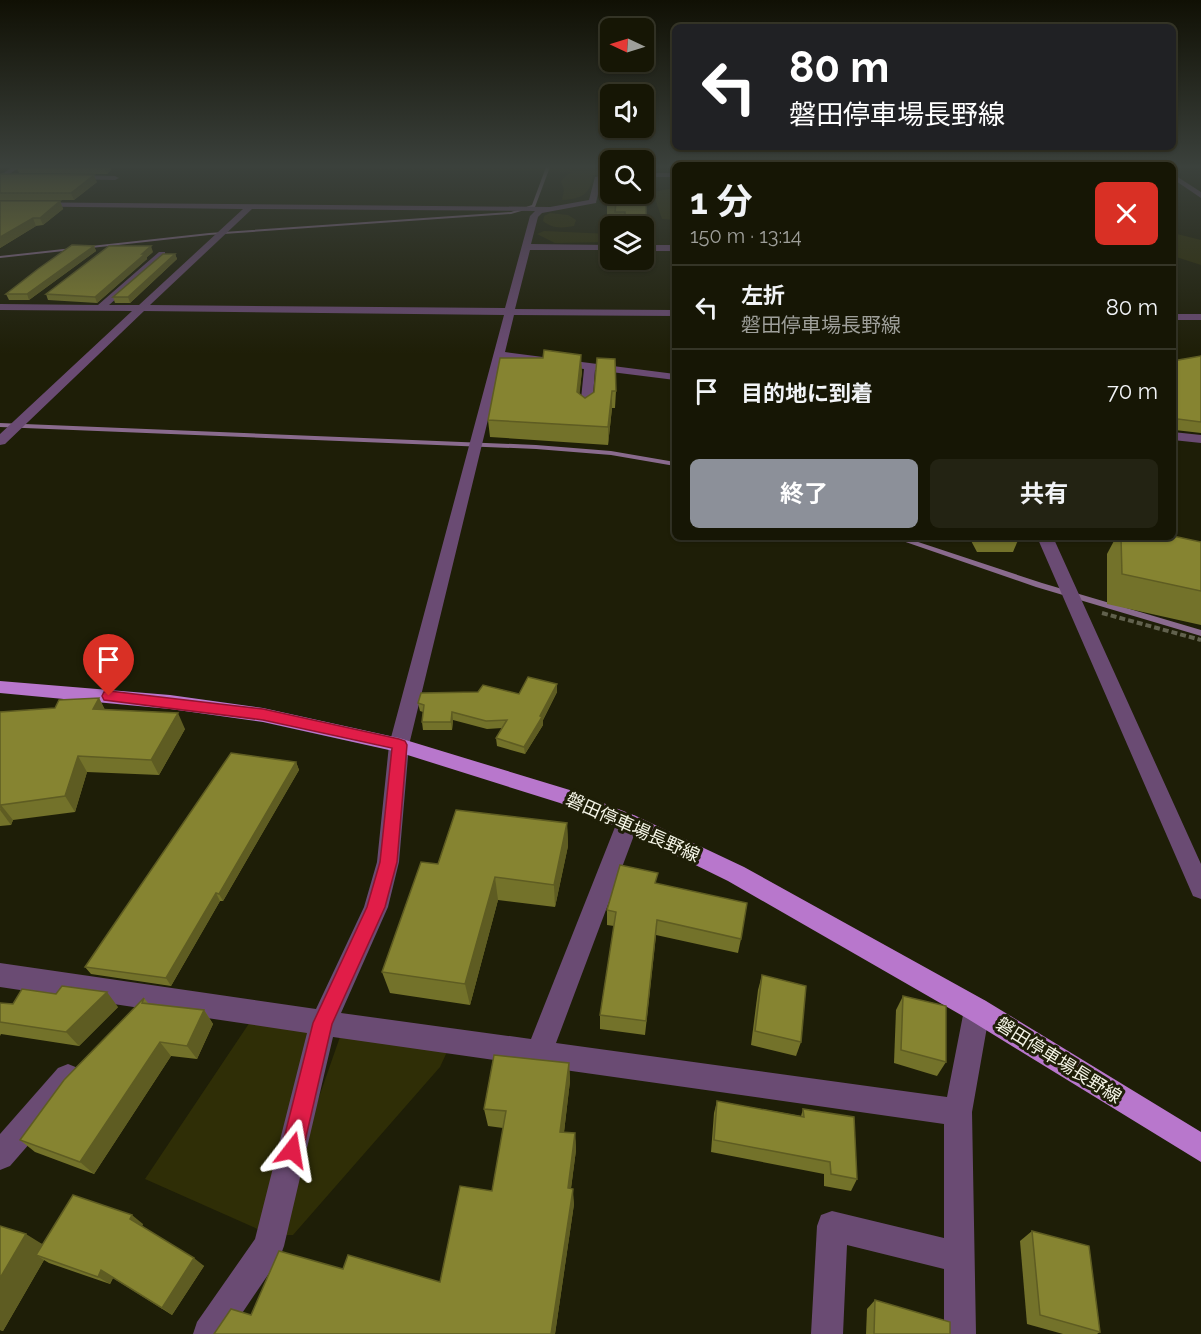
<!DOCTYPE html>
<html lang="ja">
<head>
<meta charset="utf-8">
<style>
	:root { --surface:#161605; --page:#232313; --text:#f1f3f6; --muted:#9e9f9a; --line:#353527; --accent:#8c9099 }
	body { margin:0; font-family:Raleway,"Noto Sans JP",sans-serif; background:var(--page); color:var(--text); height:100vh; display:flex; flex-direction:column; font-size:22px; white-space:nowrap }
	* { box-sizing:border-box; margin:0 }
	p { font-size:20px; color:var(--muted) }
	.icon { flex:none; width:33px; height:33px; fill:none; stroke:currentColor; stroke-width:2; stroke-linecap:round; stroke-linejoin:round }
	.map { position:relative; flex:1; overflow:hidden }
	.panel { position:absolute; left:672px; top:162px; width:504px; height:378px; display:flex; flex-direction:column; background:var(--surface); border-radius:9px; box-shadow:0 2px 4px #0004,0 0 0 2px var(--line) }
	.panel>* { flex:none }
	.guide { position:absolute; left:672px; top:24px; width:504px; height:126px; border-radius:9px; box-shadow:0 2px 4px #0004,0 0 0 2px var(--line); background:#202124; color:#fff; overflow:hidden }
	.needle { width:39px; rotate:274deg }
	.tools { position:absolute; left:600px; top:18px; display:grid; gap:12px }
	.tools a { display:grid; place-items:center; width:54px; height:54px; border-radius:9px; background:var(--surface); box-shadow:0 2px 4px #0004,0 0 0 2px var(--line); font-size:30px }
	.pin { position:absolute; display:grid; place-items:center; width:51px; height:51px; color:#fff; margin:-62px -26px; border-radius:50% 50% 50% 0; rotate:-45deg; box-shadow:0 0 6px #0007 }
	.pin .icon { rotate:45deg }
	.me { position:absolute; width:66px; margin:-33px; rotate:14deg; stroke-linejoin:round; filter:drop-shadow(0 0 4px #0008) }
	.turn { display:flex; align-items:center; gap:21px; height:126px; padding:0 18px; font-size:27px }
	.turn .icon { width:78px; height:78px; stroke-width:2.5 }
	.turn b { display:block; font-size:42px; line-height:51px }
	.round { display:grid; place-items:center; flex:none; width:63px; height:63px; border-radius:9px; background:var(--page) }
	.headline { display:flex; align-items:center; justify-content:space-between; height:102px; padding:0 18px }
	h1 { font-size:36px; font-weight:700; line-height:45px }
	.cta { display:flex; gap:12px; margin-top:auto; padding:12px 18px }
	.cta a { flex:1; height:69px; border-radius:9px; background:var(--accent); color:#fff; font-size:24px; font-weight:700; line-height:69px; text-align:center }
	.cta a+a { background:var(--page); color:var(--text) }
	ul { padding:0; list-style:none }
	li { display:flex; align-items:center; gap:18px; height:84px; padding:0 18px; border-top:2px solid var(--line) }
	li div { flex:1 }
	li b { display:block; font-size:22px }
	li em { font-style:normal }
	.map>svg:first-child { display:block }
</style>
</head>
<body>
<div class="map">
<svg width="1201" height="1334" viewBox="0 0 1201 1334">
	<rect width="100%" height="100%" fill="#1e1e07"/>
	<g fill="#2f2e06">
		<path d="M254,167h356v8h-17c-3,20 -12,24 -31,25l2,-10 -3,-9 7,-7 6,-2z"/>
		<path d="M671,189l4,3v28l-13,-1 -8,-23 3,-5z"/>
		<path d="M550,213l18,2 8,5 -2,6c-12,2 -21,3 -31,-5l1,-5z"/>
		<path d="M544,231l66,3v8l-55,1 -18,-9z"/>
		<path d="M1173,233l28,7v25l-28,-9z"/>
		<path d="M256,1013l67,10 -49,203 67,-192 111,7 -12,26 -147,168h-22l-126,-56z"/>
	</g>
	<g fill="none" stroke-linecap="round" stroke-linejoin="round">
		<g fill="#8a6b8e" fill-rule="evenodd">
			<path d="M546,167h4l-15,40 -24,7 -302,21 -209,23v-2l209,-23 302,-21 21,-7z"/>
			<path d="M0,423l536,22 75,6 64,11v4l-64,-11 -75,-6 -536,-22z"/>
			<path d="M893,537h10l139,46 159,47v6l-165,-49 -142,-49z"/>
		</g>
		<path stroke="#61614d" stroke-width="4" stroke-dasharray="6 3" stroke-linecap="butt" d="M1102,613l99,27"/>
		<g fill="#6a4b73" fill-rule="evenodd">
			<path d="M13,167h7l-20,13v-5z"/>
			<rect x="644" y="173" width="31" height="4"/>
			<path d="M610,174v4l-9,2 -5,23 -54,10 -4,4 -7,27 79,1v5h-80l-15,59 160,1v6l-161,-1 -9,37 170,22v6l-80,-10 -3,39 -6,4 -6,-4 4,-40 -81,-11 -94,387 -10,117 -11,45 -47,106 190,26 86,-217 3,-6 8,-3 8,3 3,6 -83,221 391,54 17,-87 4,-9 9,-3 9,3 4,9 -18,102 4,222h-32v-65l-97,-24 -4,89h-32l6,-108 4,-11 11,-4 112,27v-114l-611,-87 -49,209 -4,11 -52,77h-35l4,-12 58,-83 52,-206 -307,-46v-24l316,46 48,-102 13,-45 12,-117 115,-430 -360,-4 -139,133 -5,1v-11l132,-123 -132,-1v-6l98,1 61,-53h6v4l-56,49h30l104,-96 -243,-3v-4l550,5 39,-7 6,-23zM252,209l283,2 -5,5 -25,92 -355,-3z"/>
			<path d="M1173,174l28,18v6l-28,-19z"/>
			<path d="M72,175l43,1 4,2 -4,2 -46,-1z"/>
			<rect x="644" y="245" width="31" height="6"/>
			<rect x="1173" y="314" width="28" height="6"/>
			<path d="M1173,432l28,3v8l-28,-3z"/>
			<path d="M1037,537h16l148,327v35l-8,-3 -3,-7z"/>
			<path d="M68,1064l10,4 4,10 -4,10 -68,78 -10,4v-36l58,-66z"/>
		</g>
		<path fill="#b877cc" fill-rule="evenodd" d="M0,681l170,14 93,13 136,30 174,53 63,25 108,51 242,134 215,131v30l-233,-143 -240,-138 -108,-53 -60,-25 -162,-51 -135,-30 -93,-13 -170,-16z"/>
	</g>
	<g fill="#73722a">
		<path d="M20,167h90l1,3 -4,4 -88,-1 -2,-5z"/>
		<path d="M607,173l39,46v14h-2v-7h-29v-10h-8z"/>
		<path d="M0,175l97,7 -23,18h-74z"/>
		<path d="M0,201h60l3,8 -20,16 -7,1 -36,22z"/>
		<path d="M94,246l2,5 -67,49h-20l-3,-6z"/>
		<path d="M153,252l-6,5v2l-50,44 -49,-3 -2,-6z"/>
		<path d="M175,254l2,5 -47,44h-15l-2,-6z"/>
		<path d="M1201,356v77l-26,-3 -2,5v-74z"/>
		<path d="M543,358l39,13 -3,23 6,4 9,-6 22,-1 -1,17h-3l-4,37 -118,-8 -2,-17z"/>
		<path d="M969,537h50v1l-6,14h-36z"/>
		<path d="M1116,537h57l28,5v83l-94,-21v-50z"/>
		<path d="M557,684v8l-14,28v5l-18,29 -28,-8 -1,-8 6,-10 -15,1 -34,-9 -1,10h-29l-1,-8 1,-10 -3,-1 -2,-8 101,-9z"/>
		<path d="M99,698l6,12 80,19 -26,46 -72,-3 -12,40 -62,8 -2,5 -11,1v-114l55,-4z"/>
		<path d="M296,762l3,8 -76,131h-3l-49,85 -80,-12 -6,-7z"/>
		<path d="M567,823l1,23 -13,61 -57,-7 -28,105 -80,-12 -8,-21 56,-108z"/>
		<path d="M657,883l84,56 -3,14 -82,-18 -11,100 -45,-6v-14l14,-89 -7,-1v-15z"/>
		<path d="M762,975l39,67 -5,14 -45,-11 7,-55z"/>
		<path d="M903,996l43,66 -9,14 -43,-13 2,-53z"/>
		<path d="M144,998l4,5 56,7 9,14 -16,35 -26,-3 -77,118 -59,-22 -15,-12z"/>
		<path d="M0,1003l13,1 105,3 -39,39 -78,-12 -1,2z"/>
		<path d="M569,1063l1,18 -6,51 11,1 1,17 -5,38 3,16 -19,130h-341l129,-65 97,13 52,-91 11,-63 -15,-2 -4,-17z"/>
		<path d="M717,1101l84,15 2,-7 54,70 -6,12 -27,-5v-12l-113,-22 3,-39z"/>
		<path d="M143,1224l-1,2 62,40 -32,49 -59,-37 -3,6 -61,-21 -5,-3 -41,71 -3,-1v-104l42,18z"/>
		<path d="M1032,1231l68,101 -3,2h-34l-36,-10 -7,-83z"/>
		<path d="M875,1300l75,34h-84l1,-25z"/>
	</g>
	<g fill="#5e5c22">
		<path d="M108,167h2l1,3 -4,4 -2,-5z"/>
		<path d="M94,175l3,7 -23,18 -3,-7z"/>
		<path d="M60,201l3,8 -20,16 -3,-7z"/>
		<path d="M33,218l3,8 -36,22v-11z"/>
		<path d="M94,246l2,5 -67,49 -2,-6z"/>
		<path d="M151,246l2,6 -6,5v2l-50,44 -2,-6z"/>
		<path d="M175,254l2,5 -47,44 -2,-6z"/>
		<path d="M581,355l1,16 -4,38 -1,-17z"/>
		<path d="M612,391v17l-4,37v-18z"/>
		<path d="M557,684v8l-14,28v5l-18,29 -1,-7z"/>
		<path d="M99,698l8,16 -14,-5z"/>
		<path d="M452,712l1,8 -1,10 -1,-8z"/>
		<path d="M178,713l7,16 -26,46 -8,-15z"/>
		<path d="M78,756l9,16 -12,40 -10,-16z"/>
		<path d="M296,762l3,8 -76,131 -4,-7z"/>
		<path d="M1,805l12,15 -2,5 -11,-15z"/>
		<path d="M567,823l1,23 -13,61 -1,-22z"/>
		<path d="M495,877l3,23 -28,105 -5,-21z"/>
		<path d="M216,893l4,8 -49,85 -5,-8z"/>
		<path d="M107,992l11,15 -39,39 -13,-14z"/>
		<path d="M204,1010l9,14 -16,35 -10,-13z"/>
		<path d="M160,1042l11,14 -77,118 -14,-12z"/>
		<path d="M569,1063l1,18 -8,68 -2,-17z"/>
		<path d="M575,1133l1,17 -7,54 -1,-16z"/>
		<path d="M573,1189l1,15 -19,130h-4z"/>
		<path d="M132,1215l11,9 -2,4 -11,-9z"/>
		<path d="M26,1234l24,15 -14,6 8,5 -41,71 -3,-1v-52z"/>
		<path d="M194,1258l10,8 -32,49 -10,-7z"/>
		<path d="M101,1270l12,8 -3,6 -12,-7z"/>
	</g>
	<g fill="#868431" stroke="#5e5c22" stroke-width="1.5">
		<path d="M20,167h88l-3,2 -88,-1z"/>
		<path d="M644,167h2v52l-21,-1v-6h-10l1,-10h-9v-29h3v21h34z"/>
		<path d="M1,174l93,1 -23,18h-71v-18z"/>
		<path d="M0,201h60l-20,17h-7l-33,19z"/>
		<path d="M72,245l22,1 -67,48h-21l32,-25z"/>
		<path d="M109,246h42l-9,8h3l-50,43 -49,-3z"/>
		<path d="M163,254h12l-47,43h-15z"/>
		<path d="M544,350l37,5 -4,37 8,6 9,-6 3,-34 18,1 1,32h-4l-4,36 -120,-7 12,-62h43z"/>
		<path d="M1201,356v66l-23,-3 -2,3v7h-3v-68z"/>
		<path d="M1173,536l28,6v49l-79,-17 -1,-37h52z"/>
		<path d="M528,677l29,7 -17,32 2,1 -18,30 -28,-9 11,-18 -21,1 -34,-9 -1,10h-29l2,-17 -6,-2 3,-10 57,-1 5,-7 36,9z"/>
		<path d="M99,698l-6,11 85,4 -27,47 -73,-4 -13,40 -64,9 -1,3v-96l55,-4 4,-8z"/>
		<path d="M231,753l65,9 -77,132 -3,-1 -50,85 -81,-11z"/>
		<path d="M456,810l111,13 -13,62 -59,-8 -30,107 -83,-12 39,-110 17,2z"/>
		<path d="M620,865l38,8 -3,10 92,20 -6,36 -84,-19 -11,101 -46,-6 16,-103 -9,-2z"/>
		<path d="M762,975l44,11 -5,56 -46,-11z"/>
		<path d="M62,986l45,6 -41,40 -66,-10v-19l13,1 9,-15 34,5z"/>
		<path d="M903,996l43,10v56l-45,-12z"/>
		<path d="M144,998l-2,5 62,7 -17,36 -27,-4 -80,120 -60,-22 44,-60z"/>
		<path d="M494,1055l75,8 -9,69 15,1 -7,55 5,1 -22,145h-337l17,-25 20,6 28,-64 64,18 5,-14 92,27 20,-96 32,5 14,-80 -22,-2z"/>
		<path d="M717,1101l87,16 -1,-8 51,8 3,62 -26,-5 -1,-12 -116,-22z"/>
		<path d="M73,1195l59,20 -2,4 64,39 -32,50 -61,-38 -3,7 -62,-22z"/>
		<path d="M0,1226l26,8 -26,44z"/>
		<path d="M1032,1231l57,15 11,86 -60,-17z"/>
		<path d="M875,1300l75,22v12h-76z"/>
	</g>
	<linearGradient id="sky" x2="0" y2="1"><stop stop-color="#101004"/><stop offset="0.47" stop-color="#3b413c"/><stop offset="1" stop-color="#3b413c" stop-opacity="0"/></linearGradient>
	<rect width="1201" height="354" fill="url(#sky)"/>
	<path fill="#e11d48" stroke="#92132f" stroke-width="1.5" d="M109,691l154,18 136,30 6,2 2,4 -10,117 -12,45 -53,117 -29,126 -4,8 -7,3 -8,-3 -3,-8 32,-127 54,-116 13,-45 12,-114 -129,-28 -159,-20 -2,-4 2,-4z"/>
	<g text-anchor="middle" dominant-baseline="central" stroke-width="6" stroke-linejoin="round" paint-order="stroke">
		<g font-size="18" fill="#f4f4e6" stroke="#1e1e07">
			<text transform="translate(633 827) rotate(24)">磐田停車場長野線</text>
			<text transform="translate(1059 1060) rotate(32)">磐田停車場長野線</text>
		</g>
	</g>
</svg>
<div class="tools">
<a><svg class="needle" viewBox="-14 -14 28 28"><path d="M0-13l5 13h-10z" fill="#e53935"/><path d="M0 13l5-13h-10z" fill="#9e9f9a"/></svg></a>
<a><svg class="icon" aria-label="sound" viewBox="0 0 24 24"><path d="M4 9h4l5-4v14l-5-4H4zM17 9q2 3 0 6"/></svg></a>
<a><svg class="icon" aria-label="search" viewBox="0 0 24 24"><circle cx="10" cy="10" r="6"/><path d="M15 15l6 6"/></svg></a>
<a><svg class="icon" aria-label="layers" viewBox="0 0 24 24"><path d="M12 4l9 5-9 5-9-5zM3 14l9 5 9-5"/></svg></a>
</div>
<div class="pin" style="left:109px;top:696px;background:#d93025"><svg class="icon" aria-label="arrive" viewBox="0 0 24 24"><path d="M6 21V4h12l-3 4 3 4H6"/></svg></div>
<svg class="me" style="left:292px;top:1150px" viewBox="-20 -20 40 40"><path d="M0-17L14 15 0 8-14 15z" fill="#e11d48" stroke="#fff" stroke-width="4"/></svg>
<div class="guide">
<div class="turn"><svg class="icon" aria-label="left" viewBox="0 0 24 24"><path d="M17 20v-9H6M10 6l-5 5 5 5"/></svg><div><b>80 m</b>磐田停車場長野線</div></div>
</div>
<section class="panel">
<div class="headline"><div><h1>1 分</h1><p>150 m · 13:14</p></div><a class="round" style="background:#d93025;color:#fff"><svg class="icon" aria-label="close" viewBox="0 0 24 24"><path d="M6 6l12 12M18 6L6 18"/></svg></a></div>
<ul>
<li><svg class="icon" aria-label="left" viewBox="0 0 24 24"><path d="M17 20v-9H6M10 6l-5 5 5 5"/></svg><div><b>左折</b><p>磐田停車場長野線</p></div><em>80 m</em></li>
<li><svg class="icon" aria-label="arrive" viewBox="0 0 24 24"><path d="M6 21V4h12l-3 4 3 4H6"/></svg><div><b>目的地に到着</b></div><em>70 m</em></li>
</ul>
<div class="cta"><a>終了</a><a>共有</a></div>
</section>
</div>
</body>
</html>
